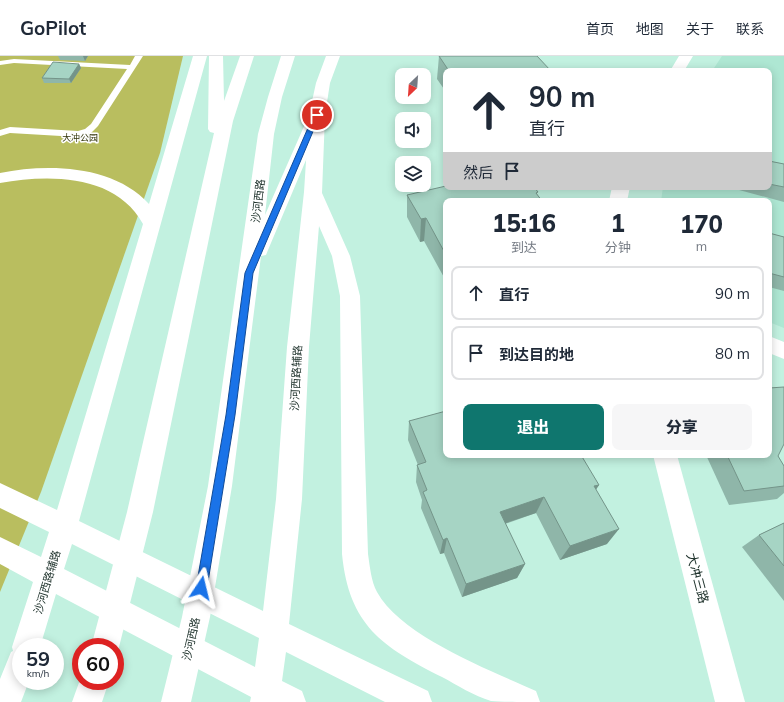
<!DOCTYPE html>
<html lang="zh">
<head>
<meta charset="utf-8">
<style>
	:root { --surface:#fff; --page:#f6f6f7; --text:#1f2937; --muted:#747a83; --line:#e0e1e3; --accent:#0f766e }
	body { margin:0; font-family:Mulish,"Noto Sans SC",sans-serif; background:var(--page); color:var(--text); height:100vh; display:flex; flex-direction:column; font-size:15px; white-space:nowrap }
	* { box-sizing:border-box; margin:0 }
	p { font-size:13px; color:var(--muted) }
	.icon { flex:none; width:22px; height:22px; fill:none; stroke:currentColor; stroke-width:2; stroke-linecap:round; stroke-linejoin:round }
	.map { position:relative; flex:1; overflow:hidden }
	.panel { position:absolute; left:443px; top:142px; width:329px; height:260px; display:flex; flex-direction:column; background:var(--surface); border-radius:8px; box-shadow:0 2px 10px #0003 }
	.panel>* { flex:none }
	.guide { position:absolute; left:443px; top:12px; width:329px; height:122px; border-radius:8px; box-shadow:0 2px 10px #0003; background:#fff; color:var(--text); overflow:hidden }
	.needle { width:26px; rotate:205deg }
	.fabs { position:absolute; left:395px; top:12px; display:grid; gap:8px }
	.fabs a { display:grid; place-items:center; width:36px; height:36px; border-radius:8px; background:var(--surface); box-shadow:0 2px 10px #0003; font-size:20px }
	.speed { position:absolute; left:12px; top:582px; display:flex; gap:8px; font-size:20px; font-weight:700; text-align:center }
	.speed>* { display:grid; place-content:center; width:52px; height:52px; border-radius:50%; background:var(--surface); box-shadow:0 2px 10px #0003; line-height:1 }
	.speed small { font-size:10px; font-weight:400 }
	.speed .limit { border:6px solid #d22; background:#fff; color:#111 }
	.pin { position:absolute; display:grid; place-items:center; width:34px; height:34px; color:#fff; margin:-17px; border:2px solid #fff; border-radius:50%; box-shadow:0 1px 4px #0007 }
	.me { position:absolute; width:44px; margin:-22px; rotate:10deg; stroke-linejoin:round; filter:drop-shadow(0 0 3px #0008) }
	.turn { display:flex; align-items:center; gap:14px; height:84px; padding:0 20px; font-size:18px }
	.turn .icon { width:52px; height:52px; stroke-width:2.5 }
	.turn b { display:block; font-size:28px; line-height:34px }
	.then { display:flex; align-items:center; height:38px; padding:0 20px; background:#0003; gap:8px; font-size:15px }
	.eta { display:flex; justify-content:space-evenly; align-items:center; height:68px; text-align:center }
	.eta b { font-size:24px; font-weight:800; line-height:28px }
	.cta { display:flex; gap:8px; margin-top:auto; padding:8px 20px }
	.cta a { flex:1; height:46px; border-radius:8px; background:var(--accent); color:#fff; font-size:16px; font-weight:800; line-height:46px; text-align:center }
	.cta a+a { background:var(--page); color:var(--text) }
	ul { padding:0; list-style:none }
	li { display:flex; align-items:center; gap:12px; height:54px; margin:0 8px 6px; padding:0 12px; border:2px solid var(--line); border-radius:8px }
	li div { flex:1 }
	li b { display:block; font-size:15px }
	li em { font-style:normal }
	header { display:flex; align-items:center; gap:24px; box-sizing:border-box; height:56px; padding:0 20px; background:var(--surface); border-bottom:1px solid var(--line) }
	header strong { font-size:19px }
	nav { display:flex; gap:22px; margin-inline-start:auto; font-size:14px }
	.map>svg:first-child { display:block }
</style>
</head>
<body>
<header>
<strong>GoPilot</strong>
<nav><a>首页</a><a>地图</a><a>关于</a><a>联系</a></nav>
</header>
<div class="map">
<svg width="784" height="646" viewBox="0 0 784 646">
	<rect width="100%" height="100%" fill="#c2f1e0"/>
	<path fill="#aee7d3" d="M722,0h62v272l-15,-6v-121h-108l2,-14h106v-116h-57z"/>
	<path fill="#b9be5f" d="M0,0h183l-23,97 -119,339 -41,100z"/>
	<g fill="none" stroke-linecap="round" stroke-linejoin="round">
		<path fill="#fff" fill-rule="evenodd" d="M135,0h8l-45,70 -7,7 -13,4 -68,-4 -10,3v-6l10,-3 68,4 7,-2 6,-5 36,-55 -113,-6 -14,2v-4l14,-2 116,6z"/>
		<g fill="#fff" fill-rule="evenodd">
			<path d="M679,0h14l-9,15h-14z"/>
			<path d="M612,131h18l-3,14h-18z"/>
			<path d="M769,280l15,6v17l-15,-6z"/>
			<path d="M653,399h24l68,247h-30z"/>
		</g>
		<path fill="#fff" fill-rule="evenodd" d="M193,0h14l-128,465 184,90 13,-112 11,-152 17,-155 5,-77 7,-32 10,-27h14l-10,27 -5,32 -3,78 28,63 10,40 8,258c2,13 3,27 9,38 25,45 113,78 159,99l4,11c-12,0 -39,0 -49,-1 -17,-5 -34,-16 -49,-24 -60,-30 -93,-52 -100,-123l-2,-258 -8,-40 -13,-30 -10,121 -7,152 -13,125 139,67 4,11h-47l-99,-50 -4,29 20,10 4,11h-56l1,-5 -195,-103 -16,53h-19v34h8l-8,21h-21v-23l11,-27 2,-1 -1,-4 21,-65 -33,-18v-27l41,20 8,-25 -49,-24v-25l57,27 86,-286c-27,-50 -94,-50 -143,-41v-10c48,-10 114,-8 149,31zM72,488l187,94 -4,29 -191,-98z"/>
		<g fill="#fff" fill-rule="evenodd">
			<path d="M209,0h14l1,45 16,-45h14l-21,65 -80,391 -34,135 -4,10v-10h-24l36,-135 87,-379 -4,-1 -2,-3z"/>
			<path d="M281,0h14l-13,41 -8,37 -9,81 44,-100 3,-3 5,-2 5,2 3,3 -57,135 -2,5 -5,1 -29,230 -22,131 -19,85h-30l21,-85 26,-131 50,-352 10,-37z"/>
			<path d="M81,621v4h28l-7,21h-30z"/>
		</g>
	</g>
	<g fill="#8fb6a9">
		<path d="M58,0h30l-3,5 -25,-1z"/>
		<path d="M439,0l112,15h-105v21l-9,-13z"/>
		<path d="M79,8l2,4 -10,15h-27l-2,-5z"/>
		<path d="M769,105l15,3v38l-56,-15h41z"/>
		<path d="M407,139h131l-92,6v80l-22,-40 -4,1 -13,-25z"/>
		<path d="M769,177l15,4v54l-15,-4z"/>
		<path d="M409,365l190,64 -3,4 11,55 -47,16 -24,-47 -31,11 20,40 -8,14 -55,19 -18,-44 -4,1 -19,-46 1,-8 -6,-18 1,-17h1l-10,-25z"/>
		<path d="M706,399h63l9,1 6,10v27l-7,6 -48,6z"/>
		<path d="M784,467v78l-42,-54 17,-12z"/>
	</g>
	<g fill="#749489">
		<path d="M83,0h5l-3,5z"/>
		<path d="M79,8l2,4 -10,15 -2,-4z"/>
		<path d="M426,162l-2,23 -4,1 1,-23z"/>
		<path d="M599,429l-11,17 6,-16z"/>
		<path d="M544,441l-8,16 -42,14 6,-15z"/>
		<path d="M619,473l-12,15 -47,16 10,-14z"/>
		<path d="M447,482l-3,15 -4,1 3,-14z"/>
		<path d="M525,508l-8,14 -55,19 4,-13z"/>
	</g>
	<g fill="#a6d4c4" stroke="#749489">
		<path d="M439,0h98l14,15h-102z"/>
		<path d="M53,6l26,2 -10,15 -27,-1z"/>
		<path d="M769,105l15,3v23l-15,-3z"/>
		<path d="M446,130v1h88l4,5 -2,1 6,8h-96v54l-20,-37 -5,1 -14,-24z"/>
		<path d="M769,177l15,4v40l-15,-4z"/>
		<path d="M784,331v57l-6,12 6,10v20l-40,5 -17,-36h42v-67z"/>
		<path d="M446,355v44h135l18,30 -5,1 25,43 -49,17 -26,-49 -44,15 25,52 -59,20 -19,-46 -4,2 -20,-48 4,-2 -10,-25 9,-3 -17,-41z"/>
		<path d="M784,467v43l-25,-31z"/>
	</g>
	<path fill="#1a73e8" stroke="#114b97" d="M314,58l6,1 -67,158 -18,142 -28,173 -2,4 -4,1 -4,-1 -1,-4 30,-173 19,-142z"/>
	<g text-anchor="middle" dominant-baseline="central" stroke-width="3" stroke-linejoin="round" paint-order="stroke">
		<g font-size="9" fill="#35370d" stroke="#fff">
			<text x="80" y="81">大冲公园</text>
		</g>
		<g font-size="11" fill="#233630" stroke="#fff">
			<text transform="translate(258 145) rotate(-83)">沙河西路</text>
			<text transform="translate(296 322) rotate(-87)">沙河西路辅路</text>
			<text transform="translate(47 526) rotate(-73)">沙河西路辅路</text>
			<text transform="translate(191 583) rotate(-77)">沙河西路</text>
		</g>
		<g font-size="13" fill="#233630" stroke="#fff">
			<text transform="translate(698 522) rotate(75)">大冲三路</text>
		</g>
	</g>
</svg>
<div class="fabs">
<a><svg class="needle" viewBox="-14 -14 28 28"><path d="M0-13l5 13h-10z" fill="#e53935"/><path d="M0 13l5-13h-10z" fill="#747a83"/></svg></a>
<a><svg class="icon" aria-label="sound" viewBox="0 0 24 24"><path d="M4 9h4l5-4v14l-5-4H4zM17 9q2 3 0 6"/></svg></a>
<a><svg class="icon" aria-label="layers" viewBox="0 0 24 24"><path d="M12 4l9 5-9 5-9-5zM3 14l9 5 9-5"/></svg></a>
</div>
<div class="speed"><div>59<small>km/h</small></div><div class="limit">60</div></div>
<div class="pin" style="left:317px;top:59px;background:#d93025"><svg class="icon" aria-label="arrive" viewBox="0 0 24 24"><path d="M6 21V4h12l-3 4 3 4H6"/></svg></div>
<svg class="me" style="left:201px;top:532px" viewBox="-20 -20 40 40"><path d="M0-17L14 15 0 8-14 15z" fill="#1a73e8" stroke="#fff" stroke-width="4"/></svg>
<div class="guide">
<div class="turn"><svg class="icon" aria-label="ahead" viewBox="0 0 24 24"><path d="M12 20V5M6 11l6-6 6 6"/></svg><div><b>90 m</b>直行</div></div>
<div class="then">然后<svg class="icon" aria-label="arrive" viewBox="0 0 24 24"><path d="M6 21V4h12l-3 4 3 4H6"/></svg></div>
</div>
<section class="panel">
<div class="eta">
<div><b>15:16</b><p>到达</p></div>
<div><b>1</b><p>分钟</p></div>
<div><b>170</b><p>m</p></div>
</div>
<ul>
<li><svg class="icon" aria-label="ahead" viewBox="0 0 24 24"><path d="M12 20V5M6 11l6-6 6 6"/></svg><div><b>直行</b></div><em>90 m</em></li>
<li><svg class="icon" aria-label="arrive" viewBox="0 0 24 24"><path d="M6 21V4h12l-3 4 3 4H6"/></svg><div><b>到达目的地</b></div><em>80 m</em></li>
</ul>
<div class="cta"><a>退出</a><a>分享</a></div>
</section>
</div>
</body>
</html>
